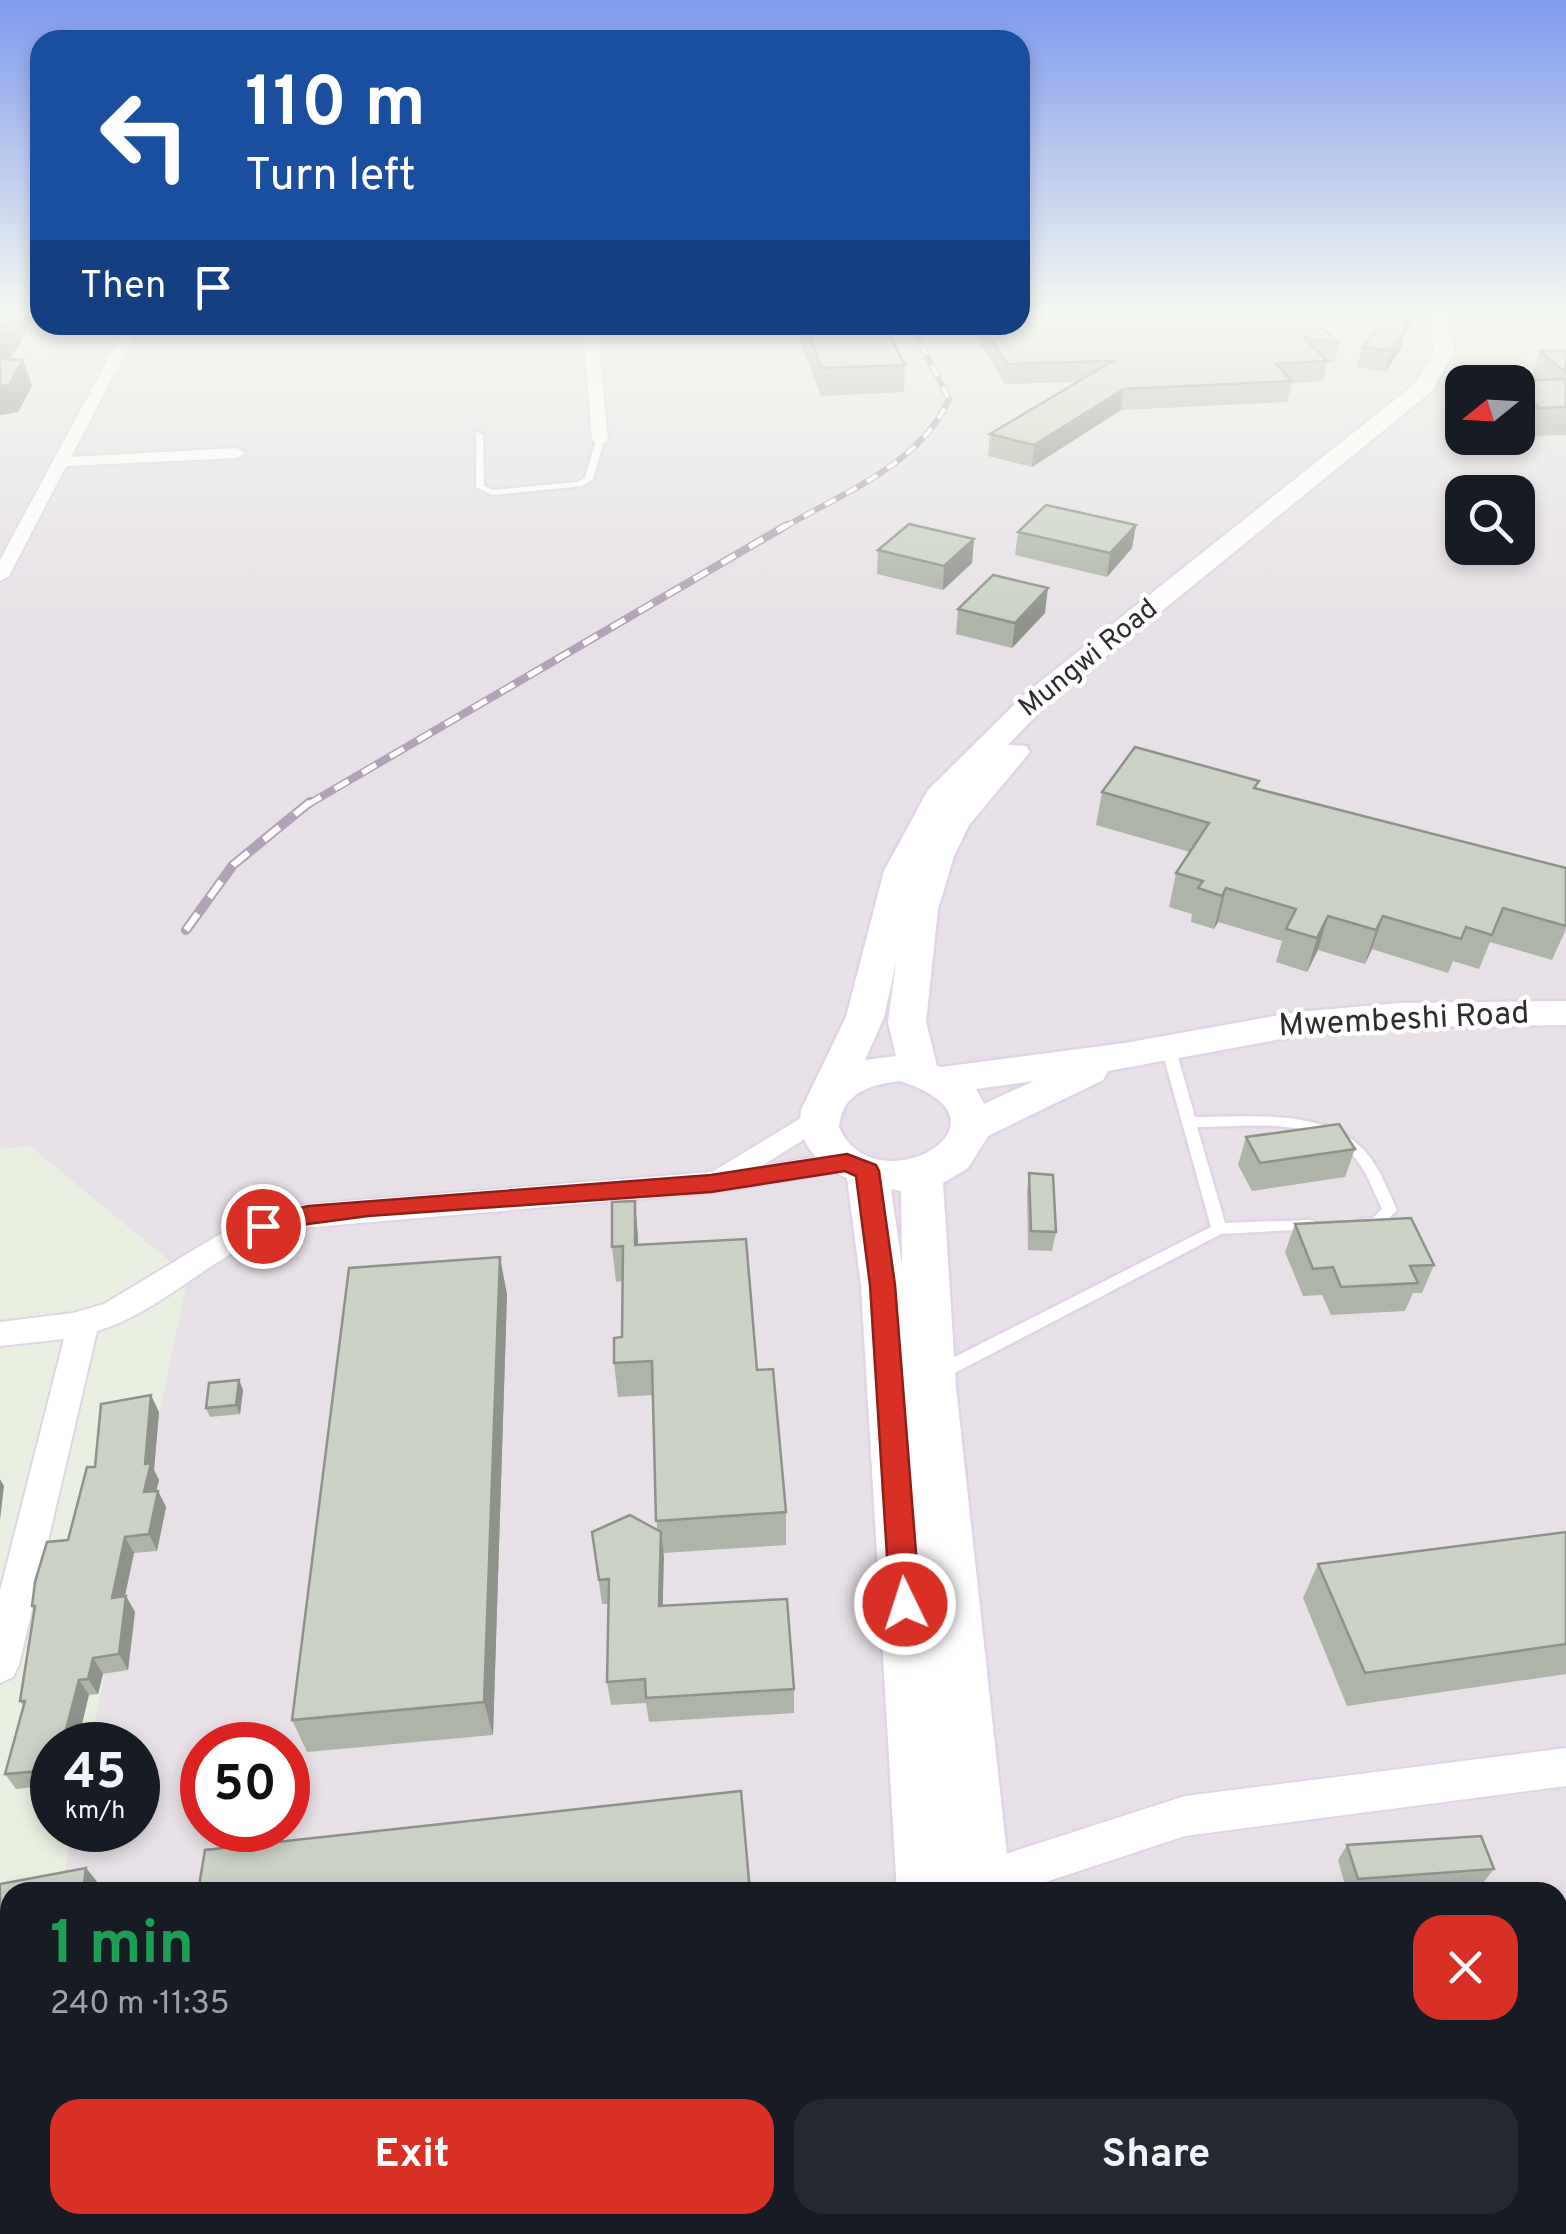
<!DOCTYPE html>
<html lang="en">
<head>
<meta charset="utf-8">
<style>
	:root { --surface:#171b24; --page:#242831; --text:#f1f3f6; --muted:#9ea1a6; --accent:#d93025 }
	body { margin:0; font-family:Overpass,sans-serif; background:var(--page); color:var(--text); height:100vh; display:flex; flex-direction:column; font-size:38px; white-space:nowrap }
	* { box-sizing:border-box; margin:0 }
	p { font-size:32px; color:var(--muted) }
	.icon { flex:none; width:55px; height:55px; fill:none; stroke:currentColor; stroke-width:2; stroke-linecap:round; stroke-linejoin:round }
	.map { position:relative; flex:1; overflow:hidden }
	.side { position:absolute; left:0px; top:1882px; width:1568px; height:352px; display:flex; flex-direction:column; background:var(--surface); border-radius:30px 30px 0 0; box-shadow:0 5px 15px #0003 }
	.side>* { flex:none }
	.guide { position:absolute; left:30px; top:30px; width:1000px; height:305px; border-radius:30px; box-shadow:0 5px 15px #0003; background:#1a4fa0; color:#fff; overflow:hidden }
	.needle { width:65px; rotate:252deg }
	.fabs { position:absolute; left:1445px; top:365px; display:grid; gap:20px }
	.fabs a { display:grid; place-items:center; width:90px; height:90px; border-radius:20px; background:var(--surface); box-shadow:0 5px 15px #0003; font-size:50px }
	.speed { position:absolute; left:30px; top:1722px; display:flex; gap:20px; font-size:50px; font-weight:700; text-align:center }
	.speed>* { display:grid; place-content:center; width:130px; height:130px; border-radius:50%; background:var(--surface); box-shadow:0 5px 15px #0003; line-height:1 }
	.speed small { font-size:25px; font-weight:400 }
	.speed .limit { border:15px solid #d22; background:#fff; color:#111 }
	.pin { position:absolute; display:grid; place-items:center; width:85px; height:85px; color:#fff; margin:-42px; border:5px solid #fff; border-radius:50%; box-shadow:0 2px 10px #0007 }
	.me { position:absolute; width:110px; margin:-55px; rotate:356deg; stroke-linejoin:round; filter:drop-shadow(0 0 8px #0008) }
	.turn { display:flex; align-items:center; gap:35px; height:210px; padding:0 50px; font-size:45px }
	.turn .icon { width:130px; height:130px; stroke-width:2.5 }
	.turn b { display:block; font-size:70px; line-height:85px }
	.then { display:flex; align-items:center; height:95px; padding:0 50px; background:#0003; gap:20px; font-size:38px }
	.round { display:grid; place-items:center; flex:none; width:105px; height:105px; border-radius:30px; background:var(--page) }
	.headline { display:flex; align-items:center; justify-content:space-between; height:170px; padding:0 50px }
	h1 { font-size:60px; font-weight:700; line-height:75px; color:#1e9e55 }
	.primary-button { display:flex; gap:20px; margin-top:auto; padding:20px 50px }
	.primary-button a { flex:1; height:115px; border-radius:30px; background:var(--accent); color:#fff; font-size:40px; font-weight:700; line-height:115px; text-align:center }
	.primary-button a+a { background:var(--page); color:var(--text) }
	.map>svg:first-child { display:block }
</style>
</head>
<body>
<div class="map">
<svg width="1566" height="2234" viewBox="0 0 1566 2234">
	<rect width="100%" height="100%" fill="#e9efe0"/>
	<path fill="#e7e0e6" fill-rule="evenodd" d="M0,313h40v12h980v-12h546v1921h-1566v-56l10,-48v95h1548v-333h-1498l13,-62h65v-85h-48l98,-469 -158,-130 -30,3zM1462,382h56v56h-56zM1462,492h56v56h-56zM202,1745h86v85h-86z"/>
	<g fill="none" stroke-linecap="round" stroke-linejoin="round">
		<defs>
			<g id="lane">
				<path d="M476,432l7,2 1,52 9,4 84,-8 8,-4 11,-38 4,-2 4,2 -11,39 -11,7 -90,9 -16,-8z"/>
				<path d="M1168,1043l7,4 20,70c50,0 128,-9 167,31 17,17 25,41 35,62l-16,17h-21l-2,-4 2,-4 13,-1 9,-9c-9,-19 -16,-40 -31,-56 -38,-37 -106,-26 -154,-26l28,96 84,-3 5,1 2,4 -2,4 -93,5 -276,144 -6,2 -6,-2 -2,-5 2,-5 278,-141 -50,-180z"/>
			</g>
			<g id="street">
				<path d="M126,325h14l-69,132 166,-9 8,5 -8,5 -171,8 -57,110 -9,5v-21z"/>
				<path d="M583,325h14l11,115 -8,5 -8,-5z"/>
				<path d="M819,1107l10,3 4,7 -4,7 -66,41 84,-13 10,3 4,7 -4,7 -146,24 -421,36c-72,17 -122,81 -193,102l-78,334 -6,12 -13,6v-92l64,-252 -64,7v-24l73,-9 31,-9 128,-77 75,-23 405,-32z"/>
				<path d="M1566,1748v38l-381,50 -170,56h-54l-2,-4 6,-15 25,-14 195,-63z"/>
			</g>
			<g id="secondary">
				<path d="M1430,313h18l6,38 -22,40 -386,314 -38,40 18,1 4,6 -61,73 -15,31 -16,53 -12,113 11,44 4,1 184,-24 172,-31 104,-9 165,-2v24l-165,2 -104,9 -189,35 -5,9 -115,56 -20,32 -25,15 13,204 55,505h-114l-36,-607 -14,-107c-29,-13 -50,-34 -46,-68l45,-93 38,-146 44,-81 98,-97 390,-310 18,-32zM896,963l-8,59 8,34 -31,4 19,-43zM900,1081c130,41 -26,128 -61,46 3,-34 30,-42 61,-46zM1034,1081l-50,23 -8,-15zM891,1189l10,2 1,75z"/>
				<path d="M928,2225h130l1,9h-130z"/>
			</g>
		</defs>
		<use href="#lane" stroke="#e0d5e6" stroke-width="5"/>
		<use href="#street" stroke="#e0d5e6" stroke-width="4"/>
		<use href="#secondary" stroke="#e0d5e6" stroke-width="5"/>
		<use href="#lane" fill="#fff" fill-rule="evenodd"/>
		<use href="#street" fill="#fff" fill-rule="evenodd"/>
		<use href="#secondary" fill="#fff" fill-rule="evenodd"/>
		<defs>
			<path id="rail-far2" d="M783,528c59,-35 137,-63 166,-129l-38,-74"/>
			<path id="rail-far1" d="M307,805l480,-280"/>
			<path id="rail" d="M186,930l47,-65 77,-63"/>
		</defs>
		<use href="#rail-far2" stroke="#b1a2b7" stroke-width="6"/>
		<use href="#rail-far1" stroke="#b1a2b7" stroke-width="8"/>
		<use href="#rail" stroke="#b1a2b7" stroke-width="10"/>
		<use href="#rail-far2" stroke="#fff" stroke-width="4" stroke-dasharray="12" stroke-linecap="butt"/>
		<use href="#rail-far1" stroke="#fff" stroke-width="5" stroke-dasharray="16" stroke-linecap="butt"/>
		<use href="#rail" stroke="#fff" stroke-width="6" stroke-dasharray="20" stroke-linecap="butt"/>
	</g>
	<g fill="#afb4a9">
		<path d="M0,313h40v12h-10l-19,34 12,1 9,26 -14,26 -18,3z"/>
		<path d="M1020,313h394l-2,10 -7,7 -5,21 -15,21 -28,-5 5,-20 20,-24 -8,-6 -24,1 -5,-5 -36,5 30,25 -5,20 -7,-1 -4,19 -31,2 -5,19 -166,8 -89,57 -44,-11 2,-22 87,-52 -72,2 -37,-59h52z"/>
		<path d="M794,325h91l20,40 -1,27 -83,4z"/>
		<path d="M1540,351h26v84l-36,1 -12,-11v-43h-10l1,-1 24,-1 -2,-1z"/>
		<path d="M1136,525l-4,23 -25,29 -92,-22 3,-23z"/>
		<path d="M974,539l-2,24 -29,27 -66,-16 1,-24z"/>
		<path d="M958,609l87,4 -33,35 -56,-14z"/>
		<path d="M1257,788l309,80v61l-14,31 -62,-18 -11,27 -26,-8 -5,12 -76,-24 -7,15 -47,-14 -11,22 -31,-10 6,-21 -64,-19 -4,7 -23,-7 1,-8 -23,-7 7,-34 14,-21 -94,-27 6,-33z"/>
		<path d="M1246,1137l109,12 -10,28 -93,14 -14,-26z"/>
		<path d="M1029,1173l27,59 -4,19 -24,-1 -1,-58z"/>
		<path d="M635,1201l3,44 119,125 29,142v33l-123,8v53l131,83v24l-145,9 -3,-19 -35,2 -4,-23 2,-78h-7l-10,-72 65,-2 -4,-135 -35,2 -4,-34 8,-26 1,-56 -7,1 -4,-35z"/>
		<path d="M1295,1224l139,41 -12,28h-9l-8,18 -74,4 -9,-20 -19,1 -18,-44z"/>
		<path d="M507,1294l-14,441 -186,17 -15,-32z"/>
		<path d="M239,1380l4,10 -3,24 -30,3 -4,-9z"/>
		<path d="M159,1412l-5,58 5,10 -3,11h2l8,16 -9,44 -23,2 -9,43 10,16 -7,58 -25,4 -5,20 -9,1 -37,50v40l-36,4 -11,-15 18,-69 -3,-4 14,-91 -2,-4 36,-66 27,-73z"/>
		<path d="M1566,1532v142l-219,32 -44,-108 15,-34z"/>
		<path d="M1347,1845l147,24 -12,15 -114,8h-21l-9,-32z"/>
		<path d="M86,1868l12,15 -88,9v240l-10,2v-250z"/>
		<path d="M1558,1987l8,247h-38l-4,-9h34z"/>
		<path d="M150,2225h442l-68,9h-376z"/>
	</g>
	<g fill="#8e928a">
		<path d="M14,313h12l4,12 -30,49v-38z"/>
		<path d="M1287,313h59l-60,7z"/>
		<path d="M1408,313h6l-2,10 -12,14 5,-20z"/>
		<path d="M1406,331l-6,20 -15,21 5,-21z"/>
		<path d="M23,360l9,26 -14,26 -18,3v-29z"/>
		<path d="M1124,389l-3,21 -89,57 2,-22z"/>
		<path d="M1136,525l-4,23 -25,29 3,-24z"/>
		<path d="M974,539l-2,24 -29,27 1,-24z"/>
		<path d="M1048,588l-3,25 -33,35 3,-25z"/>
		<path d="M1226,888l-8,34 -4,7 8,-33z"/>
		<path d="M1328,916l-10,34 -11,22 10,-34z"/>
		<path d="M1383,916l-11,33 -7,15 11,-34z"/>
		<path d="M635,1201l3,35v44l-3,-35z"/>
		<path d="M500,1257l7,37 -14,441 -9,-33z"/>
		<path d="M239,1380l4,10 -3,24 -4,-9z"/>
		<path d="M151,1395l8,17 -5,58 5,10 -7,29 -8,-17z"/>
		<path d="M0,1479l4,7 -4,34z"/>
		<path d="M158,1491l8,16 -9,44 -8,-17z"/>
		<path d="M661,1532l3,25 -2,74 -3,-25z"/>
		<path d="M125,1537l9,16 -13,61 -9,-16z"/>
		<path d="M126,1596l9,16 -7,58 -9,-16z"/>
		<path d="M93,1658l10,16 -5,20 -10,-15z"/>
		<path d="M79,1680l10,15 -12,50h-15z"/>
		<path d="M86,1868l12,15 -1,9h-14z"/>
	</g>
	<g fill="#cbd1c5" stroke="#8e928a" stroke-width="2.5">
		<path d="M0,313h14l-14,23z"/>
		<path d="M1020,313h284l35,30 -36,-6 24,24 -51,3 16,17 -168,8 -90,56 -44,-11 123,-73 -106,3 -25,-39h38z"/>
		<path d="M1391,313h17l-3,4 1,14 -16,20 -28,-4z"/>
		<path d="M805,325h80l20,40 -83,3z"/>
		<path d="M1540,351h26v22z"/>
		<path d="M0,359l23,1 -14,25 -9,1z"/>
		<path d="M1566,379v28l-27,1 -21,-19v-7l-9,-1z"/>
		<path d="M1046,505l90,20 -26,28 -92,-21z"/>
		<path d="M909,524l65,15 -30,27 -66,-16z"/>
		<path d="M993,575l55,13 -33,35 -57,-14z"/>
		<path d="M1135,747l124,34 -5,7 312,80v58l-63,-18 -11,27 -26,-8 -5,12 -78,-23 -7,14 -48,-14 -11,22 -31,-9 10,-20 -70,-21 -4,8 -24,-8 5,-7 -27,-8 33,-50 -107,-31z"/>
		<path d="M1339,1124l16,25 -95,14 -14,-26z"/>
		<path d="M1029,1173l24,2 3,57 -25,-1z"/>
		<path d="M635,1201v44l111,-6 11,131 16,-1 13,143 -130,9 -4,-160 -38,2v-25l8,-1 1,-91 -11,1v-45z"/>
		<path d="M1411,1218l23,47 -24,1 8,17 -77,4 -8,-20 -20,2 -18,-45z"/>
		<path d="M500,1257l-16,445 -192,18 57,-452z"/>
		<path d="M239,1380l-3,25 -30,3 3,-25z"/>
		<path d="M151,1395l-6,69 6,-1 -7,29 14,-1 -9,43 -24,3 -13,61 14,-2 -7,58 -26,4 -5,21 -9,1 -17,65h-10v25l-47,4 20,-73h-5l15,-95h-3l3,-24 12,-40 21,-2 19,-73h8l6,-63z"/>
		<path d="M630,1515l31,17 -2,74 128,-7 7,90 -148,9 -1,-19 -38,3 2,-103 -10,1 -7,-48z"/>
		<path d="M1566,1532v112l-201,29 -47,-109z"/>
		<path d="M741,1791l9,101h-552l7,-42z"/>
		<path d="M1481,1836l13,33 -136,10 -11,-34z"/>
		<path d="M86,1868l-3,24h-73v226l-10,2v-236z"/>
		<path d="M1558,1987l8,19v228l-8,-21z"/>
		<path d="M150,2225h274l-69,9h-207z"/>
	</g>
	<linearGradient id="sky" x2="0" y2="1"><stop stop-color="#7e9aec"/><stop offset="0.5" stop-color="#f5f8f1"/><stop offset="1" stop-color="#f5f8f1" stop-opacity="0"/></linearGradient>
	<rect width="1566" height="626" fill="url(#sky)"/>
	<path fill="#d93025" stroke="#8d1f18" stroke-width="2.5" d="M847,1154l29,11 3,6 16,114 25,319 -4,9 -11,4 -10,-4 -5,-9 -20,-319 -14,-109 -11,-5 -134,21 -343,24 -60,8 -45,11 -8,-3 -4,-6 4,-7 53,-13 403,-31z"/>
	<g text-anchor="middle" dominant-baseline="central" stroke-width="9" stroke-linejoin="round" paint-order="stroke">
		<g font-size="28" fill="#2d2d2d" stroke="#fff">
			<text transform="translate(1089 659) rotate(-39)">Mungwi Road</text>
		</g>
		<g font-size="32" fill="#2d2d2d" stroke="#fff">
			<text transform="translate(1404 1021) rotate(-3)">Mwembeshi Road</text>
		</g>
	</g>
</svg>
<div class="fabs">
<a><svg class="needle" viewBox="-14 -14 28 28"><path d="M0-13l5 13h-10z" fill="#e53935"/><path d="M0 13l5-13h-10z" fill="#9ea1a6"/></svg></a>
<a><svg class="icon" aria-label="search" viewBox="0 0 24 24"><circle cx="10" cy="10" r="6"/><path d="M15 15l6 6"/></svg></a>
</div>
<div class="speed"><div>45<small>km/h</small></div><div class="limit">50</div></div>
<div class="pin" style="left:263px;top:1226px;background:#d93025"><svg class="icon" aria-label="arrive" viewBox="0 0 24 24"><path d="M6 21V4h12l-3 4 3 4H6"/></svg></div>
<svg class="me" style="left:905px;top:1604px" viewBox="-20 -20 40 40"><circle r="17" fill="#d93025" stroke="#fff" stroke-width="3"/><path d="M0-11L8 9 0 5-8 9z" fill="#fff"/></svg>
<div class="guide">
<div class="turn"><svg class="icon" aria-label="left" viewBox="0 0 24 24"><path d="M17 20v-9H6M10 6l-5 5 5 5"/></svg><div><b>110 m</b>Turn left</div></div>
<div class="then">Then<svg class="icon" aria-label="arrive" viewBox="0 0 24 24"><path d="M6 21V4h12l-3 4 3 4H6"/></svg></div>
</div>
<section class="side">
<div class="headline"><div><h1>1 min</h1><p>240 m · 11:35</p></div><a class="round" style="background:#d93025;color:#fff"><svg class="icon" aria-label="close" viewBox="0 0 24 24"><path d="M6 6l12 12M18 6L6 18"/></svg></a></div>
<div class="primary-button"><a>Exit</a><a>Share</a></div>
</section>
</div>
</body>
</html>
